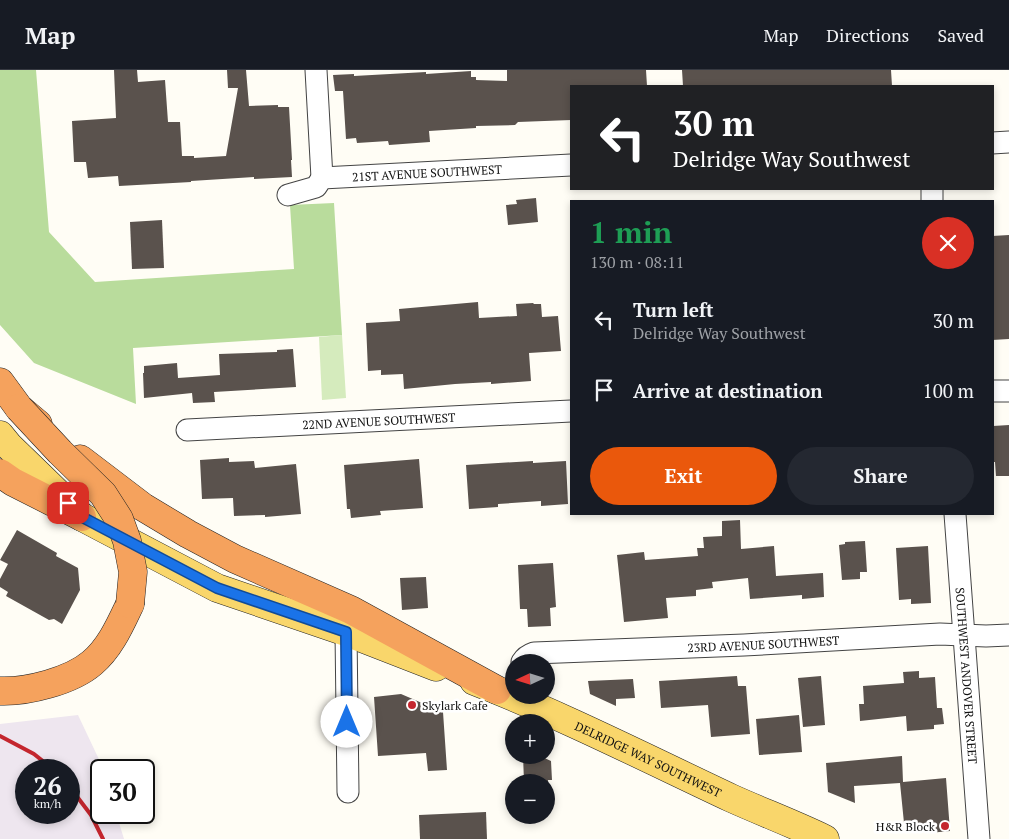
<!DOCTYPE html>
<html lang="en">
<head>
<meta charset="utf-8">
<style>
	:root { --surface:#171b24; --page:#242831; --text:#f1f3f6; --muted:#9ea1a6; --line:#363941; --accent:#ea580c }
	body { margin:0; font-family:"PT Serif",serif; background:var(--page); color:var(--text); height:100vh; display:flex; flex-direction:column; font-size:19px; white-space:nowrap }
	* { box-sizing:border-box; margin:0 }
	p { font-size:16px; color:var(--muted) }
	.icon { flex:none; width:28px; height:28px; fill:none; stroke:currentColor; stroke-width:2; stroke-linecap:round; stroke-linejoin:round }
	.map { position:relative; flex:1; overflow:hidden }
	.sheet { position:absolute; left:570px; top:130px; width:424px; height:315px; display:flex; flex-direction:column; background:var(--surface); border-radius:0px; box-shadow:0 2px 8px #0003 }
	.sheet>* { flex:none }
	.top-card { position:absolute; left:570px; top:15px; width:424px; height:105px; border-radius:0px; box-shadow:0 2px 8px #0003; background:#202124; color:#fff; overflow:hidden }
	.needle { width:32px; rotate:266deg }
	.tools { position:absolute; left:505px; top:584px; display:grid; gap:10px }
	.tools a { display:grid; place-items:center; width:50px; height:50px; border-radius:50%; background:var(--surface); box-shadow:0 2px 8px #0003; font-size:25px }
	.speed { position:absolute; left:15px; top:689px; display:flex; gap:10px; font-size:25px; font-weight:700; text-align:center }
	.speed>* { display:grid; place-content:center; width:65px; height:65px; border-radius:50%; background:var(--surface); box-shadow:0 2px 8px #0003; line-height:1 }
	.speed small { font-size:12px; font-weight:400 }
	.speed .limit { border:2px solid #111; border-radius:8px; background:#fff; color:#111 }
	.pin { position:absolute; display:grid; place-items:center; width:42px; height:42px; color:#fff; margin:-21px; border-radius:10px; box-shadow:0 2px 8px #0006 }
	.me { position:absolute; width:55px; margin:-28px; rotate:0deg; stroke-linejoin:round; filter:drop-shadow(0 0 4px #0008) }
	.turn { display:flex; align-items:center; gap:18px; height:105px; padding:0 20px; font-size:22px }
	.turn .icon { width:65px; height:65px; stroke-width:2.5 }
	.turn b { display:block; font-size:35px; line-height:42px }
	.round { display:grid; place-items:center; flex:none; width:52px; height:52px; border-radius:26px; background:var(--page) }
	.headline { display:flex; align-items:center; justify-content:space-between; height:85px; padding:0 20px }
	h1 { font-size:30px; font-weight:800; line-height:38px; color:#1e9e55 }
	.cta { display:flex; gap:10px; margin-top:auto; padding:10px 20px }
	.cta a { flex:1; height:58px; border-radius:30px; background:var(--accent); color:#fff; font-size:20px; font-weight:800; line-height:58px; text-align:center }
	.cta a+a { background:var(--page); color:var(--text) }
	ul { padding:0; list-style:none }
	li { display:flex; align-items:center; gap:15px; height:70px; padding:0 20px }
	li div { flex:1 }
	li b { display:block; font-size:19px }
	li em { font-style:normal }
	header { display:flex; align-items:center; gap:30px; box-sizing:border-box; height:70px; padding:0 25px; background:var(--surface); border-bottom:1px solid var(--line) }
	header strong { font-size:24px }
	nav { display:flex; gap:28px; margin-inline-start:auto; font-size:18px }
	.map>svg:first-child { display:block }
</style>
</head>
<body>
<header>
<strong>Map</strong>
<nav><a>Map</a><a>Directions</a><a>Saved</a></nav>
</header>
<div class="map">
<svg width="1009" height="769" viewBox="0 0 1009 769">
	<rect width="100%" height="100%" fill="#fffdf5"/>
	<path fill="#eee6ef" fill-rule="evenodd" d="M78,645l26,55h-3v42l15,1 8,26h-124v-115zM26,700h43v42h-43z"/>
	<path fill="#d5ebbd" d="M342,265l4,63 -24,2 -3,-63z"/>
	<path fill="#b9dc9c" d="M0,0h36l13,162 46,50 199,-13 -4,-64 44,-2 8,132 -209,13 3,56 -102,-41 -34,-38z"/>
	<g fill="#5a524d">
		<path d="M114,0h23l1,12 27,-2 3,42h12l2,34h12v2l32,-2 12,-68h-10l-1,-18h19l3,36 29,-1v2h11l3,53h-1l1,17 -38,2v-2l-63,4v1l-72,4 -1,-10 -30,2 -2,-16h-12l-2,-41 44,-3z"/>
		<path d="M507,0h139l1,16h-76v34l-53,2 -3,3 -39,1v2l-47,3 1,11 -41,3 -1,-4 -31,2 -1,-5 -10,1 -3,-48h-8l-2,-16 21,-1v2l72,-4v2l45,-3v6h5v3l31,1z"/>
		<path d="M682,0h209l1,16h-209z"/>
		<path d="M536,128l2,24 -30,3 -2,-20 11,-1 -1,-4z"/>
		<path d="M162,150l2,48 -32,1 -2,-47z"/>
		<path d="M1009,165v104l-17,1v-104z"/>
		<path d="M478,232l1,16 38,-2 -1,-12 17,-1 1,1h7l1,13 16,-1 3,35 -32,2 2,28 -40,3v-2l-36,2 -51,5 -1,-15 -22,1v-5l-13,1 -2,-48 34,-2 -1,-12z"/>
		<path d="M293,279l3,38 -82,5 1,10 -22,1 -1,-10 -48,5 -1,-25h1v-7l33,-3 1,15 42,-3 -1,-21 58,-2v-2z"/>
		<path d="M1009,355v51h-13l-1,-14h-3v-17h2l-1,-19z"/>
		<path d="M229,388v4l25,-1 1,7 41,-4 5,50 -36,3v-2l-31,1 -1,-18 -31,1 -2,-39z"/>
		<path d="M419,389l4,49 -43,3 1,4 -30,3 -1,-9h-3l-3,-44z"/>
		<path d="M533,391v2l33,-2 2,43 -27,2v-5l-43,3v3l-29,2 -3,-44z"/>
		<path d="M740,450l1,29 33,-3 2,30 47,-3 1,24 -22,2v-4l-52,4 -2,-21 -36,4 1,6 -17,2v6l-30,2 2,20 -44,4 -7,-67 27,-3 1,8 53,-4 -1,-8h7l-1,-11 19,-1v-15z"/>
		<path d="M17,460l40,23 -1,3 22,12 2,22 -18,34 -8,-5 -5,1 -43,-24 2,-4 -8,-5v-8l8,-15 -8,-4z"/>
		<path d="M865,471l2,31h-7v7l-18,1 -3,-35 6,-1v-2z"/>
		<path d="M928,476l3,57 -20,1v-5l-12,1 -3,-52z"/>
		<path d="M553,493l3,44 -6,1 1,18 -23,1 -1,-18h-7l-2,-44z"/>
		<path d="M426,507l2,31 -26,2 -2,-32z"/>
		<path d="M919,601v7l16,-1 2,31h5l2,16 -10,1v4l-27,2 -1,-15 -46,5 -1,-17h5l-1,-18 41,-3 -1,-11z"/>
		<path d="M737,606l1,10h8l4,48 -39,3 -3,-32 -47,3 -2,-27z"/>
		<path d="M821,606l4,49 -22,2 -5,-49z"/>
		<path d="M633,609l2,19 -19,1v7l-26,-12 -2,-13z"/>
		<path d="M401,624l42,18 4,58 -19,1 -2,-18 -48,3 -4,-59z"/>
		<path d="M799,645l3,37 -43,3 -3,-36z"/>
		<path d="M523,685h15l13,6 1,19h-4v2h-24z"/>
		<path d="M902,686l1,26 43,-4 4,53 -21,2 -25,-10 -4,-40 -46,3 1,17 -27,-11 -2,-29z"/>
		<path d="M486,742l1,27h-67l-1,-24z"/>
	</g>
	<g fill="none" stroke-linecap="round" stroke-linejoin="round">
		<defs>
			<g id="minor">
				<path d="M316,0l6,108"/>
				<path d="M992,73l17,-1"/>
				<path d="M932,119v12"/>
				<path id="s1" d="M288,125l28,-8 6,-9 249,-13"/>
				<path d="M992,321h17"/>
				<path id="s2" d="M187,360l384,-19"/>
				<path id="s3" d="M955,444l24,325"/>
				<path d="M346,562l2,160"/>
				<path id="s4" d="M522,592c3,-5 6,-7 12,-9l210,-8 196,-11 46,2 23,-1"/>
			</g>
			<g id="major">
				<path d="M0,365l9,11 31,30 42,41 135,71 129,44 90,35"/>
				<path id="s5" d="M474,611c87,34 172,77 257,117 31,14 63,26 94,41"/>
			</g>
			<g id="highway">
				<path d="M0,312l19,26 19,16"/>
				<path d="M80,389l63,48 45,27 47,25 116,51 146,80"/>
				<path d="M0,403l13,9 69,35"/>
				<path d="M0,621c27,1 71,-10 92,-28 18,-15 28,-38 38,-59"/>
			</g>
		</defs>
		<use href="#minor" stroke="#444" stroke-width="23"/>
		<use href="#major" stroke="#222" stroke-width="29"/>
		<use href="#highway" stroke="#222" stroke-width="29"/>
		<use href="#minor" stroke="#fff" stroke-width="21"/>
		<use href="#major" stroke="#f9d66b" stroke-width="28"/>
		<use href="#highway" stroke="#f5a25d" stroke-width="28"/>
		<g stroke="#c4262e" stroke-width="4">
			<path d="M0,666l34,18 20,16"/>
			<path d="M69,716l22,29 12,24"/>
		</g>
		<defs>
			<path id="highway-bridge" d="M19,338l41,44 43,42 16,25 8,22 6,31 -3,32"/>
		</defs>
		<use href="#highway-bridge" stroke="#222" stroke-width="29" stroke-linecap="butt"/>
		<use href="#highway-bridge" stroke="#f5a25d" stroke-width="28"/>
	</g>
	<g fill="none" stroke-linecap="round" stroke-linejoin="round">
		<defs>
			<path id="route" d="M68,433l14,14 135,71 129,44 1,90"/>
		</defs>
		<use href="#route" stroke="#114b97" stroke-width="12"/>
		<use href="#route" stroke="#1a73e8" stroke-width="9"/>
	</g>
	<g fill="#c4262e" stroke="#fff" stroke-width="2">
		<circle cx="412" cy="635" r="5"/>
		<circle cx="945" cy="756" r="5"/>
	</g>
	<g text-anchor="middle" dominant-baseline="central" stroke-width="5" stroke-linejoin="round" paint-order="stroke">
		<g font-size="12" fill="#111" stroke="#fff">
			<text stroke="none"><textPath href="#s1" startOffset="145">21ST AVENUE SOUTHWEST</textPath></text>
			<text stroke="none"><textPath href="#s2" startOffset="192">22ND AVENUE SOUTHWEST</textPath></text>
			<text stroke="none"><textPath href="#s4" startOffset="245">23RD AVENUE SOUTHWEST</textPath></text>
			<text stroke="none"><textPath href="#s3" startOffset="162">SOUTHWEST ANDOVER STREET</textPath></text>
			<text stroke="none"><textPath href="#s5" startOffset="191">DELRIDGE WAY SOUTHWEST</textPath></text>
		</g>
		<g font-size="12" fill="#111" stroke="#fff" text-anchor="start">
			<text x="422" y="635">Skylark Cafe</text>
			<text x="935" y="756" text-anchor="end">H&amp;R Block</text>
		</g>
	</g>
</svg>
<div class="tools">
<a><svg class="needle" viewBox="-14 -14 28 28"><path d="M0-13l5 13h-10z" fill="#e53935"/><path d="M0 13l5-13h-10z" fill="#9ea1a6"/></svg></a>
<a>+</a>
<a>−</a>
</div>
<div class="speed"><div>26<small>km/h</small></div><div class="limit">30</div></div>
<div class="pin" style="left:68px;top:433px;background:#d93025"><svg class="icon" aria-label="arrive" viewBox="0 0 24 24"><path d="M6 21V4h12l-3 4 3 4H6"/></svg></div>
<svg class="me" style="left:347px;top:652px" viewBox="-20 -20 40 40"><circle r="19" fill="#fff"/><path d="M0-13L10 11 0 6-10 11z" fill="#1a73e8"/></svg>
<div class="top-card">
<div class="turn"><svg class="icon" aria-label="left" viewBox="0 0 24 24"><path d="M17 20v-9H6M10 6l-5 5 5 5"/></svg><div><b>30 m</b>Delridge Way Southwest</div></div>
</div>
<section class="sheet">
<div class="headline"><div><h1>1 min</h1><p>130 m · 08:11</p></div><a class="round" style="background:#d93025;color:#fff"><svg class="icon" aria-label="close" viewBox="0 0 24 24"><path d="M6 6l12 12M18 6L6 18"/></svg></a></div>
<ul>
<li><svg class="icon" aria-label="left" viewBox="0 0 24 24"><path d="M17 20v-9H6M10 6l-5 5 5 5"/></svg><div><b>Turn left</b><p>Delridge Way Southwest</p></div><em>30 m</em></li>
<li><svg class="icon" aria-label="arrive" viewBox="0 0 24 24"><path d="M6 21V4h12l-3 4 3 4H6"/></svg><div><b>Arrive at destination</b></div><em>100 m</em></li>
</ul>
<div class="cta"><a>Exit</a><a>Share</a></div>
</section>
</div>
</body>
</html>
